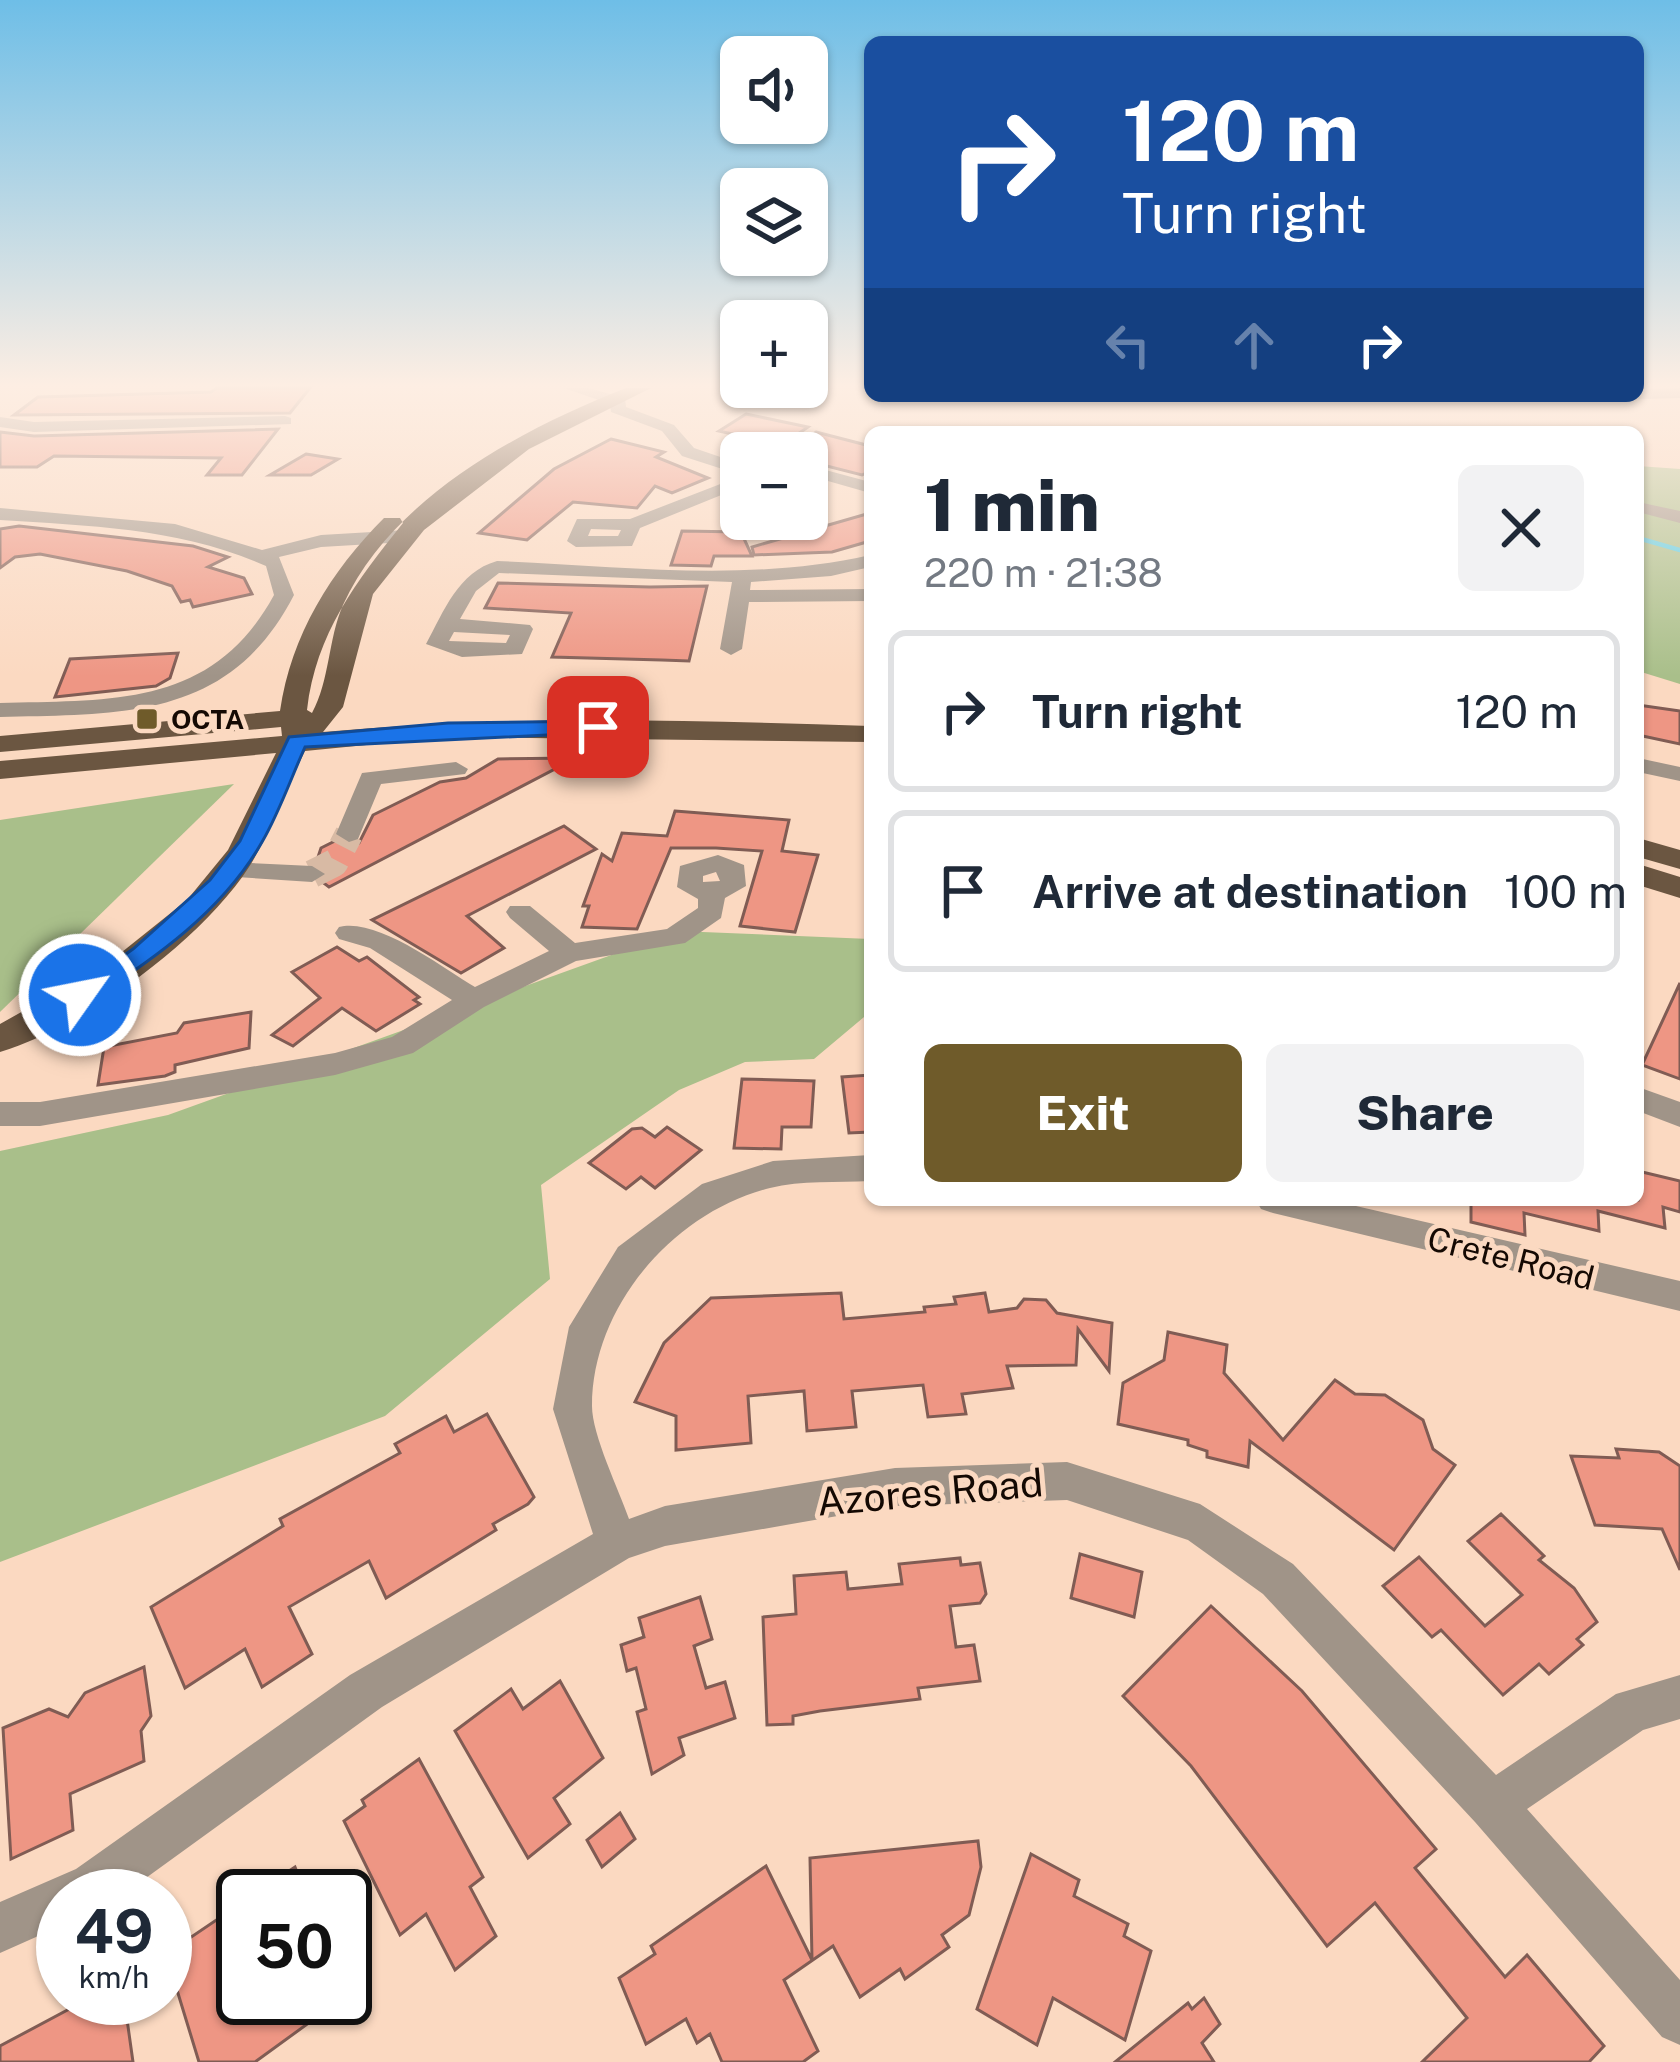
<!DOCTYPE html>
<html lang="en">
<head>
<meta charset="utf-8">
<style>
	:root { --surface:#fff; --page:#f2f2f3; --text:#1f2937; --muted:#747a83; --line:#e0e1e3; --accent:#6f5b2a }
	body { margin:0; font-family:"Public Sans",sans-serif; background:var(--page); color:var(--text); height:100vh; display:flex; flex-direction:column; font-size:45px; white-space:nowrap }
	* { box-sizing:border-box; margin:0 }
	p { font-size:39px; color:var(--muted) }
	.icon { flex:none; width:66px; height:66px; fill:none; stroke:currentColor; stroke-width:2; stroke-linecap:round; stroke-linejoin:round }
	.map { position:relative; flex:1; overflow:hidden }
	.side { position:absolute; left:864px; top:426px; width:780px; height:780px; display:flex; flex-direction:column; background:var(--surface); border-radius:18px; box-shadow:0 3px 9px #0004 }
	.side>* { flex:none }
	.hud { position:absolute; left:864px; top:36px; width:780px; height:366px; border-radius:18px; box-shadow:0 3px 9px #0004; background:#1a4fa0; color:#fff; overflow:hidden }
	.tools { position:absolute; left:720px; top:36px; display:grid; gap:24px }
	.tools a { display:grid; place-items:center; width:108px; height:108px; border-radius:18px; background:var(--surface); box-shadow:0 3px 9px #0004; font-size:60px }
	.speed { position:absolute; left:36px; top:1869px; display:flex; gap:24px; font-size:60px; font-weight:700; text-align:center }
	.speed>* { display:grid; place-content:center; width:156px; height:156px; border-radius:50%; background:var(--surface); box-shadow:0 3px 9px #0004; line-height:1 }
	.speed small { font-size:30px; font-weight:400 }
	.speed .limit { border:6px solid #111; border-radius:18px; background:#fff; color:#111 }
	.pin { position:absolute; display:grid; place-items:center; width:102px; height:102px; color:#fff; margin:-51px; border-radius:24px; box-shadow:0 6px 18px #0006 }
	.me { position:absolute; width:132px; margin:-66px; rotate:57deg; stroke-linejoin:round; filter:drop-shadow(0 0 9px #0008) }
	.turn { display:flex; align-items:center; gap:42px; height:252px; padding:0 60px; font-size:54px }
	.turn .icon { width:156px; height:156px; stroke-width:2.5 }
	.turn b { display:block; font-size:84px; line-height:102px }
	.lanes { display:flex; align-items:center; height:114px; padding:0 60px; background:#0003; justify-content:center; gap:60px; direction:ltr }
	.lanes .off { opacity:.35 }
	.round { display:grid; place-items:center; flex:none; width:126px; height:126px; border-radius:18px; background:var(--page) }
	.overview { display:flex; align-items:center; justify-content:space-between; height:204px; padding:0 60px }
	h1 { font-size:72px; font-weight:800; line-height:90px }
	.button { display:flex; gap:24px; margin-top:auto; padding:24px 60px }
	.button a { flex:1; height:138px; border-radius:18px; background:var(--accent); color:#fff; font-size:48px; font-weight:800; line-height:138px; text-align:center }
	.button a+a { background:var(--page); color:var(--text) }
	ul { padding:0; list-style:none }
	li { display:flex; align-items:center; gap:36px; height:162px; margin:0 24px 18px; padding:0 36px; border:6px solid var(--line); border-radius:18px }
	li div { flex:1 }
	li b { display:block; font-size:45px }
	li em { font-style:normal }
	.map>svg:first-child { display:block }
</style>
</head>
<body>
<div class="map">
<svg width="1680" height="2062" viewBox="0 0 1680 2062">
	<rect width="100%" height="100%" fill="#fbd9c1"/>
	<g fill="#a9bf8a">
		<path d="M1638,466l42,3v215l-42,-13z"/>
		<path d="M234,784l-234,228v-192z"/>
		<path d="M678,931l192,8v73l-56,47 -69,3 -66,28 -138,95 9,94 -165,137 -385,146v-411l168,-36z"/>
	</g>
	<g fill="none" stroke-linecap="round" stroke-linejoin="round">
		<path stroke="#57cee6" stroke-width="4.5" d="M1638,538l42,12"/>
	</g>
	<g fill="#ee9684" stroke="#805c54" stroke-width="3">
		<path d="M217,388h93l-20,25 -276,2 24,-18 173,-5z"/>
		<path d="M746,414l62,13 -26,18 -63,-14z"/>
		<path d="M278,429l-36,46h-35l14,-17 -167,-2 -17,11h-37v-35l34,4z"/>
		<path d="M816,432l54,14v25l-8,4 -55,-14 5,-9 -20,-4z"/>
		<path d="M611,439l53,13 -8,5 52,21 -36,15 -17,-7 -18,22 -64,-6 -46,38 -48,-7 75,-64z"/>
		<path d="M306,454l32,5 -27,16h-41z"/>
		<path d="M870,513v28l-38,11 -78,3 -2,-8z"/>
		<path d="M19,526l174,20 35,11 -20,10 36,11 8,16 -59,13 -3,-7 -9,2 -9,-16 -45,-15 -87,-17 -25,3 -15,11v-39z"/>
		<path d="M682,531l59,1 11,24h-38l-3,10 -40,-1z"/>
		<path d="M498,583l152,4 57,-1 -18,75 -27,-1 -110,-3 19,-44 -86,-5z"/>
		<path d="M178,653l-8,25 -14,8 -101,11 15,-38z"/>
		<path d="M1638,705l42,6v33l-42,-9z"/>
		<path d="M576,758l-247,129 -8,-6 8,-6 -13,-12 5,-15 16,-8 10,6 12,-3 14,-28 67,-33 26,-4 32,-19z"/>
		<path d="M675,811l114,9 -7,31 36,4 -23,77 -55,-6 22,-75 -46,-3h-45l-34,81 -55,-2 7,-21h-6l19,-52 10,7 10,-28 45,3z"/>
		<path d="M564,826l32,23 -129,67 37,32 -43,25 -89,-53z"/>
		<path d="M337,947l22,14 8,-4 52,40 -5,3 6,4 -44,27 -34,-23 -49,38 -21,-11 48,-37 -28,-26z"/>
		<path d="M1680,983v96l-38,-14z"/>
		<path d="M251,1012l-2,36 -74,17v7l-10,4 -67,9 6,-38 73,-14 7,-10z"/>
		<path d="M870,1075v57l-21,1 -7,-56z"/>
		<path d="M742,1079l72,2 -3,46h-29l-1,22 -47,-1z"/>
		<path d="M667,1127l34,23 -46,38 -14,-11 -15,12 -37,-26 43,-34 10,-1 13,9z"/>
		<path d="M1638,1171l42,10v31l-17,-5 2,21 -67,-17 1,20 -75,-18 1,22 -54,-13v-22h167z"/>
		<path d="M841,1293l3,26 81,-7 -1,-5 32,-3 -2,-7 31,-4 4,19 28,-4 7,-9 22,1 11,13 55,10 -3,48 -31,-42 -2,36 -69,1 6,22 -51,6 4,20 -38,3 -5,-32 -71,6 4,36 -49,4 -3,-40 -56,5 3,47 -75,7v-34l-41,-14 29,-59 47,-45z"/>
		<path d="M1168,1332l59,13 -3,28 59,67 52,-60 20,14 30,1 38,25 10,29 22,16 -61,85 -144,-109 -2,26 -41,-10v-6l-19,-6v-5l-70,-16 5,-41 41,-23z"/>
		<path d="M487,1414l47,83 -6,7 -35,20 3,6 -110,68 -17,-37 -80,46 23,47 -50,33 -17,-38 -60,39 -34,-81 132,-81 -3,-7 120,-66 -5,-9 51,-28 8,16z"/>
		<path d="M1616,1449l43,3 21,14v104l-18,-41 -67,-4 -24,-69 48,2z"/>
		<path d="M1501,1514l43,42 -5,4 35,28 23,34 -20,17 6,6 -34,29 -10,-10 -36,31 -62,-65 -9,7 -49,-51 36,-29 66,69 37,-31 -54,-54z"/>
		<path d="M1080,1554l62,18 -8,45 -63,-19z"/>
		<path d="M960,1558l1,7 19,-2 6,31 -6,9 -30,3 6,41 18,-2 6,36 -62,7 2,11 -100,12 -27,5v8l-26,1 -4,-108 33,-3 -2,-38 52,-4 2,17 54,-5 -3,-20z"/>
		<path d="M700,1597l12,42 -18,7 12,42 19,-6 10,36 -56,20 5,17 -32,19 -15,-62 9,-3 -10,-41 -9,3 -6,-26 23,-8 -5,-19z"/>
		<path d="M1211,1606l91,85 134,158 -21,19 90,109 22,-22 77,91 -15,16h-167l45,-44 -92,-115 -48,43 -136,-180 -68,-70z"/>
		<path d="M144,1667l7,49 -10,15 3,30 -74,33 3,36 -62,29 -8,-131 46,-19 19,8 17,-24z"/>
		<path d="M560,1681l43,77 -49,40 16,26 -42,34 -73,-127 56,-42 12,20z"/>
		<path d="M419,1759l64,118 -13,10 26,49 -41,34 -29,-56 -26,21 -56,-114 21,-15 -3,-6z"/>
		<path d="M620,1813l15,26 -33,28 -15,-27z"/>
		<path d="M978,1841l3,26 -12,48 -27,20 7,12 -44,32 -5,-10 -40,28 -27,-51 -49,34 34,71 -15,11h-81l-12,-28 -13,9 -11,-24 -40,25 -27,-66 36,-24 -4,-8 115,-80 46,94 -2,-102z"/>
		<path d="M1031,1854l48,26 -5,16 54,28 -4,12 27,15 -26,89 -72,-42 -16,47 -60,-36z"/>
		<path d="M295,1867l11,29h-55z"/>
		<path d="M243,1902v96h100l-88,64h-56l-33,-108z"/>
		<path d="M90,1998h34l9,64h-133v-16z"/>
		<path d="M1204,1998l16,26 -18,19 12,19h-99l73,-59 4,6z"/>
	</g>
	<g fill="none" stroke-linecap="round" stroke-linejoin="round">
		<path stroke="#d8baa4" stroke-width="28" stroke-dasharray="28 15" stroke-linecap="butt" d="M312,874l22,-11 15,-29"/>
		<g fill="#a09488" fill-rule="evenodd">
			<path d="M564,388h24l37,10 1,9 48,18 20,23 47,16v11l-59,-19 -20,-25 -51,-19 -1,-8z"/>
			<path d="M1680,388v10l-104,3 -8,-5h70v-6z"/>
			<path d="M285,416l6,2v6l-257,8 -34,-5v-10l34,5z"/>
			<path d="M807,465l63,17v11l-63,-18z"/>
			<path d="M741,476v11l-101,41 -8,18 -56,1 -9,-6 10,-22h53zM591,529l30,1 -3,6h-30z"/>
			<path d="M1638,502l42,9v12l-42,-11z"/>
			<path d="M0,508l175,16 87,26 59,-15 85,-5 9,6 -9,6 -85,5 -42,10 15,38c-64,124 -169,119 -294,122v-14c114,-3 213,4 274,-108l-8,-29c-85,-38 -174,-40 -266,-46z"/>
			<path d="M870,555v12l-39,9 -80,6 -1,8 120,-1v12l-121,1 -7,47 -11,6 -11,-6 12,-67 -233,-9 -23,18 -16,28 70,6 3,4 -11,25 -60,3 -36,-13c18,-33 32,-72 71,-83 124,5 251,22 373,-6zM454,632l56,3 -4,8 -57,-2z"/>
			<path d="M1638,758l42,9v14l-42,-9z"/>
			<path d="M456,762l12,7 -3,5 -84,10 -23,55 -9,3 -13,-8 26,-61z"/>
			<path d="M718,855l26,10 2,21 -21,12 -4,20 -36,25 -109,18 -92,46 -71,46 -78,22 -295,51h-40v-24h40l295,-49 57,-16 60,-37 -82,-52 -31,-9 -4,-6 4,-6c38,-10 104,41 136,60l74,-36 -39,-33 -4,-6 4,-6h20l45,37 92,-14 31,-21v-9l-21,-12 3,-21zM716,872l4,9 -17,1v-6z"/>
			<path d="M230,862l82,4 13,8 -13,8 -91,-6 -4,-6z"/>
			<path d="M1638,1087l42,15v25l-42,-16z"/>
			<path d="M870,1155v26c-32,2 -69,-1 -100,7 -96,24 -178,118 -178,218 0,29 27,84 37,113l36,-13 230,-38 172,-6 133,42 93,60 203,211 120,-81 64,-19v44l-37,11 -116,79 153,171v65l-18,-8 -187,-215 -212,-228 -75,-54 -121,-40 -172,6 -230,40 -36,12 -247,149 -261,189h-58v29l-63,28v-51l76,-33 274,-194 243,-141 -40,-125 16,-82 49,-80 84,-63 71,-23z"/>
			<path d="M1256,1200h74l350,81v30l-407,-98 -12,-4z"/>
		</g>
		<g fill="#6b5641" fill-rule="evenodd">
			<path d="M626,388h25l-122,61 -105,81 -51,64 -30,113 -20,25c182,-17 364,-12 547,-6v16l-422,-5 -143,14c-19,38 -33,79 -56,116 -47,73 -165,160 -249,185v-28l107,-60 80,-64 41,-50 48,-97 -276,26v-18l282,-25 -1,-9 -281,25v-16l280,-25c11,-76 51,-140 104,-193h16l3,5c-47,59 -87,110 -96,187l5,3c18,-33 16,-74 31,-108 49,-108 179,-176 283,-217z"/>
			<path d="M1638,838l42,12v19l-42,-12z"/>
			<path d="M1638,864l42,13v21l-42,-13z"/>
		</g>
	</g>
	<linearGradient id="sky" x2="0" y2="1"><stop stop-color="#6ebee7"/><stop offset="0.57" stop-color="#fdeee3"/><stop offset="1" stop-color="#fdeee3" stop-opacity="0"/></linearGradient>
	<rect width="1680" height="676" fill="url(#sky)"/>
	<path fill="#1a73e8" stroke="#114b97" stroke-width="3" d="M598,721l8,2v9l-301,15c-14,31 -26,66 -43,95 -39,69 -108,117 -173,159l-9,3 -13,-9 66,-46 77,-69 30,-39 49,-104 159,-14z"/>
	<rect fill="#6f5b2a" stroke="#fbd9c1" stroke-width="4.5" x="135" y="707" width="24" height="24" rx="6"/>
	<g text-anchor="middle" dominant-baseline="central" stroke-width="10" stroke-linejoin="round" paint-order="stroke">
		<g font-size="27" font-weight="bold" fill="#140903" stroke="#fbd9c1" text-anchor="start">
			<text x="171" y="719">OCTA</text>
		</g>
		<g font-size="33" fill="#140903" stroke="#fbd9c1">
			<text transform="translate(1511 1258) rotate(14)">Crete Road</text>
		</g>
		<g font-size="39" fill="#140903" stroke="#fbd9c1">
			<text transform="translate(930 1492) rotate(-5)">Azores Road</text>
		</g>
	</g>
</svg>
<div class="tools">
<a><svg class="icon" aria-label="sound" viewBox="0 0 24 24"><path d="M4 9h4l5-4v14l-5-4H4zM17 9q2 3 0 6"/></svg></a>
<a><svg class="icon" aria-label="layers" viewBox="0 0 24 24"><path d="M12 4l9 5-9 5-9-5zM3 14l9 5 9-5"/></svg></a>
<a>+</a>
<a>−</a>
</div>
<div class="speed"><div>49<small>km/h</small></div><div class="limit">50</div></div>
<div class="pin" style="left:598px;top:727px;background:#d93025"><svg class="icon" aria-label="arrive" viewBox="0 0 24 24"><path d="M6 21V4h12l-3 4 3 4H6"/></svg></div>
<svg class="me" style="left:80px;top:995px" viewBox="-20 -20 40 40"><circle r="17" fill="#1a73e8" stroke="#fff" stroke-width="3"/><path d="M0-11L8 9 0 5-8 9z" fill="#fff"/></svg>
<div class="hud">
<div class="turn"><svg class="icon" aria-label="right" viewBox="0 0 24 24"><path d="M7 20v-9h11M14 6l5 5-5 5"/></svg><div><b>120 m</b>Turn right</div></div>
<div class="lanes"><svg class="icon off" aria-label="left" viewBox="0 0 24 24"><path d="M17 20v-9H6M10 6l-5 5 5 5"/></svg><svg class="icon off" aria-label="ahead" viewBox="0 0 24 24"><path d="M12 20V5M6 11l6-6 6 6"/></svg><svg class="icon" aria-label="right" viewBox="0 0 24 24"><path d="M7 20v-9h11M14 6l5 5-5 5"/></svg></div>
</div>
<section class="side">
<div class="overview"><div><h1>1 min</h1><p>220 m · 21:38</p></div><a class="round"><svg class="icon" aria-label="close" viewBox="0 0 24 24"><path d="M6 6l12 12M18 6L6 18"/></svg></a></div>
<ul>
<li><svg class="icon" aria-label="right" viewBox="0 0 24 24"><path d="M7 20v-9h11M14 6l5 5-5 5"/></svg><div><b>Turn right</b></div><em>120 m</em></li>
<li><svg class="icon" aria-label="arrive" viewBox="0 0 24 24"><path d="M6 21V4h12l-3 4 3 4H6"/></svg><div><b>Arrive at destination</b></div><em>100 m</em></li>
</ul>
<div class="button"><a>Exit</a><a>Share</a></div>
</section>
</div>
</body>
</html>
